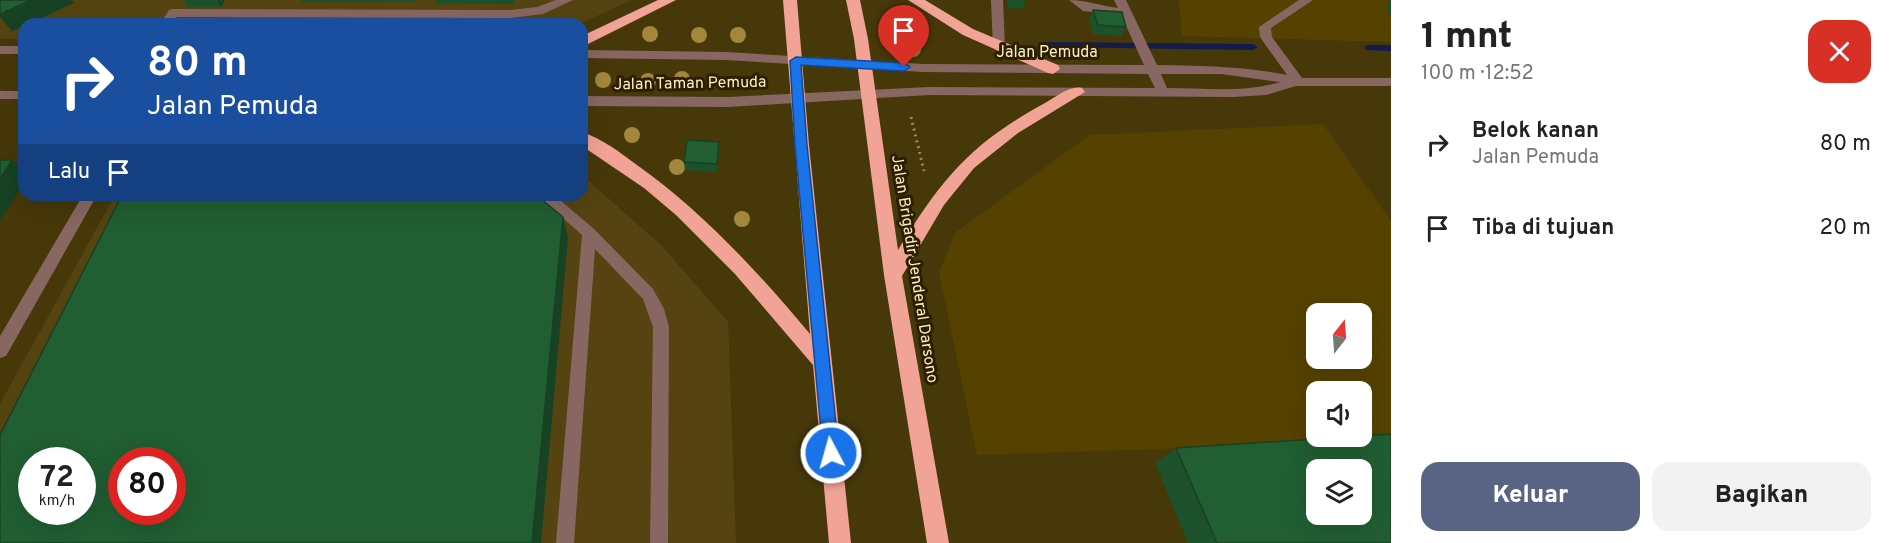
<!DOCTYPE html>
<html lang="id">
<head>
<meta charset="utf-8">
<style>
	:root { --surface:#fff; --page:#f2f2f2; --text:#222; --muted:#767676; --accent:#596485 }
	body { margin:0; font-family:Overpass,sans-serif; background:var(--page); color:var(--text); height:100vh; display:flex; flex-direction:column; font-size:22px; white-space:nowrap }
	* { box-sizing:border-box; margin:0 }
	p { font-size:20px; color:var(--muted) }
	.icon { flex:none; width:33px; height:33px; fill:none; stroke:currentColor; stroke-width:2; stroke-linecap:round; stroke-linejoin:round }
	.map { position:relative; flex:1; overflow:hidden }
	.details { display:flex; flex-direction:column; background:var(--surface); width:510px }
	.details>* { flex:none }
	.guide { position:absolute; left:18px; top:18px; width:570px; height:183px; border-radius:18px; box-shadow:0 6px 24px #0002; background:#1a4fa0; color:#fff; overflow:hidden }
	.needle { width:39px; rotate:17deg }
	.buttons { position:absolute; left:1306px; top:303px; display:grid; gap:12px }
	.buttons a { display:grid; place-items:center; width:66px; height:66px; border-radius:12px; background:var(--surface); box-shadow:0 6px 24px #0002; font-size:30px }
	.speed { position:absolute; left:18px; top:447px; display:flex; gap:12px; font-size:30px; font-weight:700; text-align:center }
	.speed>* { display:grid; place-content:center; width:78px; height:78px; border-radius:50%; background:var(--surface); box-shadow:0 6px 24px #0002; line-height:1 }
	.speed small { font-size:15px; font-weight:400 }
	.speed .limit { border:9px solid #d22; background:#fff; color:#111 }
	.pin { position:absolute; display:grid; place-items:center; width:51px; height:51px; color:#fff; margin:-62px -26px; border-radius:50% 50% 50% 0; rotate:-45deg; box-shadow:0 0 6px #0007 }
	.pin .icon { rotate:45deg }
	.me { position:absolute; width:66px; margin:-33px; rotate:354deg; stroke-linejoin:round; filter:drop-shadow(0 0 4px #0008) }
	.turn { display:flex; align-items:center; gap:21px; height:126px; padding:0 30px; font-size:27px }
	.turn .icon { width:78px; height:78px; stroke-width:2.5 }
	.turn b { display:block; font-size:42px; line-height:51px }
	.then { display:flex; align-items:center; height:57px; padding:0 30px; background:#0003; gap:12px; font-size:22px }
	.round { display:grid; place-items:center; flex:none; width:63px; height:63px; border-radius:18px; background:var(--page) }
	.headline { display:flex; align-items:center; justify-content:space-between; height:102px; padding:0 30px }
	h1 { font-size:36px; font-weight:800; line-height:45px }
	.action { display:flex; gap:12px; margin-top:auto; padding:12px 30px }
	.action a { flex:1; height:69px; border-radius:18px; background:var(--accent); color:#fff; font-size:24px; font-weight:800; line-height:69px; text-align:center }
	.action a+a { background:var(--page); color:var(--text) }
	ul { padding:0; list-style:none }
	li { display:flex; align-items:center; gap:18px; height:84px; padding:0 30px }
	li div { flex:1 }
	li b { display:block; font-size:22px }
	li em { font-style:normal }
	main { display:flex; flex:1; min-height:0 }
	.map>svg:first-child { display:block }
</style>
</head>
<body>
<main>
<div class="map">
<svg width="1391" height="543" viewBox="0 0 1391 543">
	<rect width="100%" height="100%" fill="#47380a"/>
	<g fill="#554412" fill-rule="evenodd">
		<path d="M0,0h632l-53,24h-555v15h-24z"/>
		<path d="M582,175l80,71 66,76 8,221h-736v-139l115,-209h467zM32,460h50v52h-50zM122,460h50v52h-50z"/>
	</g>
	<g fill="#564200" fill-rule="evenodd">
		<path d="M1179,0h212v42l-209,-6z"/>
		<path d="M1323,124l68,97v220l-414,14 -38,-183 17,-40 134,-97zM1317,314h45v44h-45zM1317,392h45v44h-45z"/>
	</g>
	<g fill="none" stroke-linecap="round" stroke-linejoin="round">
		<g fill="#121c4f" fill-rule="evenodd">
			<path d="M1049,42l204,2 5,3 -5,3 -207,-3 -2,-2z"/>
			<path d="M1368,45h23v6l-26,-1v-4z"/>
		</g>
		<g stroke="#998a5f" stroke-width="3" stroke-dasharray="2 4" stroke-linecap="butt">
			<path d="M891,24l3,16"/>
			<path d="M911,117l13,54"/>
		</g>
		<g fill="#886762" fill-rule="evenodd">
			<path d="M556,0h17l-30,14 -32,4 -335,-1 -4,7h-12l9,-14 4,-1 338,1 26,-3z"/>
			<path d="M991,0h12l2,48 -6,4 -6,-4z"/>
			<path d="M1069,0c17,0 32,6 49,8l-4,-8h12l31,65c44,1 86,1 130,10l-27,-38 -1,-10 40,-27h14l-42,28 1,9 30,41h89v8h-95l-30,9 -33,2 -304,-2 -201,12 -146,-1v-10l146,1 201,-10 226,1 -7,-14 -225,-2 -197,-12 -144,-2v-8l144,2 197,12 221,1 -23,-50 -38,-4zM1161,74h60l59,8c-36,11 -76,6 -113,6z"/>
			<rect x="0" y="46" width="24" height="8"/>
			<rect x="0" y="91" width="24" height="8"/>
			<path d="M83,195h14l-91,161 -6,2v-22z"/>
			<path d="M537,195h17l40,34 59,60 11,20 5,18 -1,216h-18l3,-216 -10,-28 -48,-50 -21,294h-18l26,-308z"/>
		</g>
		<g fill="#f1a396" fill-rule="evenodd">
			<path d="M658,0h18l-94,47v-11z"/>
			<path d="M783,0h14l12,145 42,398h-22l-16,-178 -78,-91 -59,-59 -32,-27 -62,-42v-14c19,6 39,21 55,33 66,47 121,107 173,169z"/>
			<path d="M846,0h14l8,39 30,211c43,-71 73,-107 147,-147 11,-6 25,-18 37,-15l3,4 -67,41 -44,35 -30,37 -42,71 47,267h-22l-43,-268 -30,-236z"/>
			<path d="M908,0h17l48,29 85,36 2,4 -7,5 -5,-1 -85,-38z"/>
		</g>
	</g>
	<g fill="#a2873c">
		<circle cx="650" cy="34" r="8"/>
		<circle cx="699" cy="35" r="8"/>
		<circle cx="738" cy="35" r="8"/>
		<circle cx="913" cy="49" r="8"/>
		<circle cx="682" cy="79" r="8"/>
		<circle cx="603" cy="80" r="8"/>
		<circle cx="648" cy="81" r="8"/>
		<circle cx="632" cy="135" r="8"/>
		<circle cx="677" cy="167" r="8"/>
		<circle cx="742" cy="219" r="8"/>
	</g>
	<g fill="#1c512b">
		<path d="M183,0h42l-4,7h-33z"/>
		<path d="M300,0h117v1l-116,1z"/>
		<path d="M435,0h80l-1,4 -78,-1z"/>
		<path d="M1007,0h19l-4,9 -14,-1z"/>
		<path d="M1389,0h2v16l-4,-3z"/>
		<path d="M1093,10l33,17 -5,9 -28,-2 -4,-15z"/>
		<path d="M719,142l-2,30 -32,-2 -1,-8z"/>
		<path d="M1176,448l215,95h-203l-33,-80z"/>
	</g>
	<g fill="#174223">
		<path d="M31,0h41l2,3 -46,21h-4v2l-12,5 -12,-14v-3z"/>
		<path d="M217,0h8l-4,7z"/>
		<path d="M12,160l12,11v12l-24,38v-42z"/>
		<path d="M563,217l5,21 -27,305h-9z"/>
	</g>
	<g fill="#215e32" stroke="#174223" stroke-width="1.5" fill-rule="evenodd">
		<path d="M0,0h31l-31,14z"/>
		<path d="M1093,10l29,2 4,15 -28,-2z"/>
		<path d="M687,140l32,2 -2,22 -33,-2z"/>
		<path d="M0,160h12l-12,19z"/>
		<path d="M122,195h414l27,22 -31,326h-532v-108zM32,460h50v52h-50zM122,460h50v52h-50z"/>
		<path d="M1391,434v109h-174l-41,-95zM1317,470h45v44h-45z"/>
	</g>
	<path fill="#1a73e8" stroke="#114b97" stroke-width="1.5" d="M796,57l108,6 6,4 -6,4 -103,-6 6,80 32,308 -3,5 -5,2 -6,-2 -2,-5 -28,-308 -5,-84z"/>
	<g text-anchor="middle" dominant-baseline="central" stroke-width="6" stroke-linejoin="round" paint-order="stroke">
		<g font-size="16" fill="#fbecc5" stroke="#2b1f00">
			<text x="1047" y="53">Jalan Pemuda</text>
			<text transform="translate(690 84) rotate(-1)">Jalan Taman Pemuda</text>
			<text transform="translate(914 269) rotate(81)">Jalan Brigadir Jenderal Darsono</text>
		</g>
	</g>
</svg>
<div class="buttons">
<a><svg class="needle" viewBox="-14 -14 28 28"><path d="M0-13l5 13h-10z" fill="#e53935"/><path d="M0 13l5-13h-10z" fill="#767676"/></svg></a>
<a><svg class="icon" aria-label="sound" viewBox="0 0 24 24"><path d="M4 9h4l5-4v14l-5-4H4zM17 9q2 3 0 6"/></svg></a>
<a><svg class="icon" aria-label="layers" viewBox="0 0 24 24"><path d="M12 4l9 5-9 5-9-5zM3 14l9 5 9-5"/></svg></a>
</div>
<div class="speed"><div>72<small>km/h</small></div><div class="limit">80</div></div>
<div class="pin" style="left:904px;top:67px;background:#d93025"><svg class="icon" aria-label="arrive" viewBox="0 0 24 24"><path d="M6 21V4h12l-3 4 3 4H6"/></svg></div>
<svg class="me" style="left:831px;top:453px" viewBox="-20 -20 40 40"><circle r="17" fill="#1a73e8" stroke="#fff" stroke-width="3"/><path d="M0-11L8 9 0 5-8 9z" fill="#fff"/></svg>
<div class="guide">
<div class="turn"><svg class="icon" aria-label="right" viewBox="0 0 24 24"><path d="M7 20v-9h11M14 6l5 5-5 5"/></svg><div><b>80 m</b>Jalan Pemuda</div></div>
<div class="then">Lalu<svg class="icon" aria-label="arrive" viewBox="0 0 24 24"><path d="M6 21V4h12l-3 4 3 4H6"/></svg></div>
</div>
</div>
<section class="details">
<div class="headline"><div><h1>1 mnt</h1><p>100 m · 12:52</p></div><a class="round" style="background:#d93025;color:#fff"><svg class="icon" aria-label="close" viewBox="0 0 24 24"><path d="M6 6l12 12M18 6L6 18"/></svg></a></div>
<ul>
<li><svg class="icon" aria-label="right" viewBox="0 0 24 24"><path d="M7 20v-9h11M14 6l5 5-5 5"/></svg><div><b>Belok kanan</b><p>Jalan Pemuda</p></div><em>80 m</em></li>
<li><svg class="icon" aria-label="arrive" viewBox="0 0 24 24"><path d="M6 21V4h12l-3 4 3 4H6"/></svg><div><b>Tiba di tujuan</b></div><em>20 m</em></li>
</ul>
<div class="action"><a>Keluar</a><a>Bagikan</a></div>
</section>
</main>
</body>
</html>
